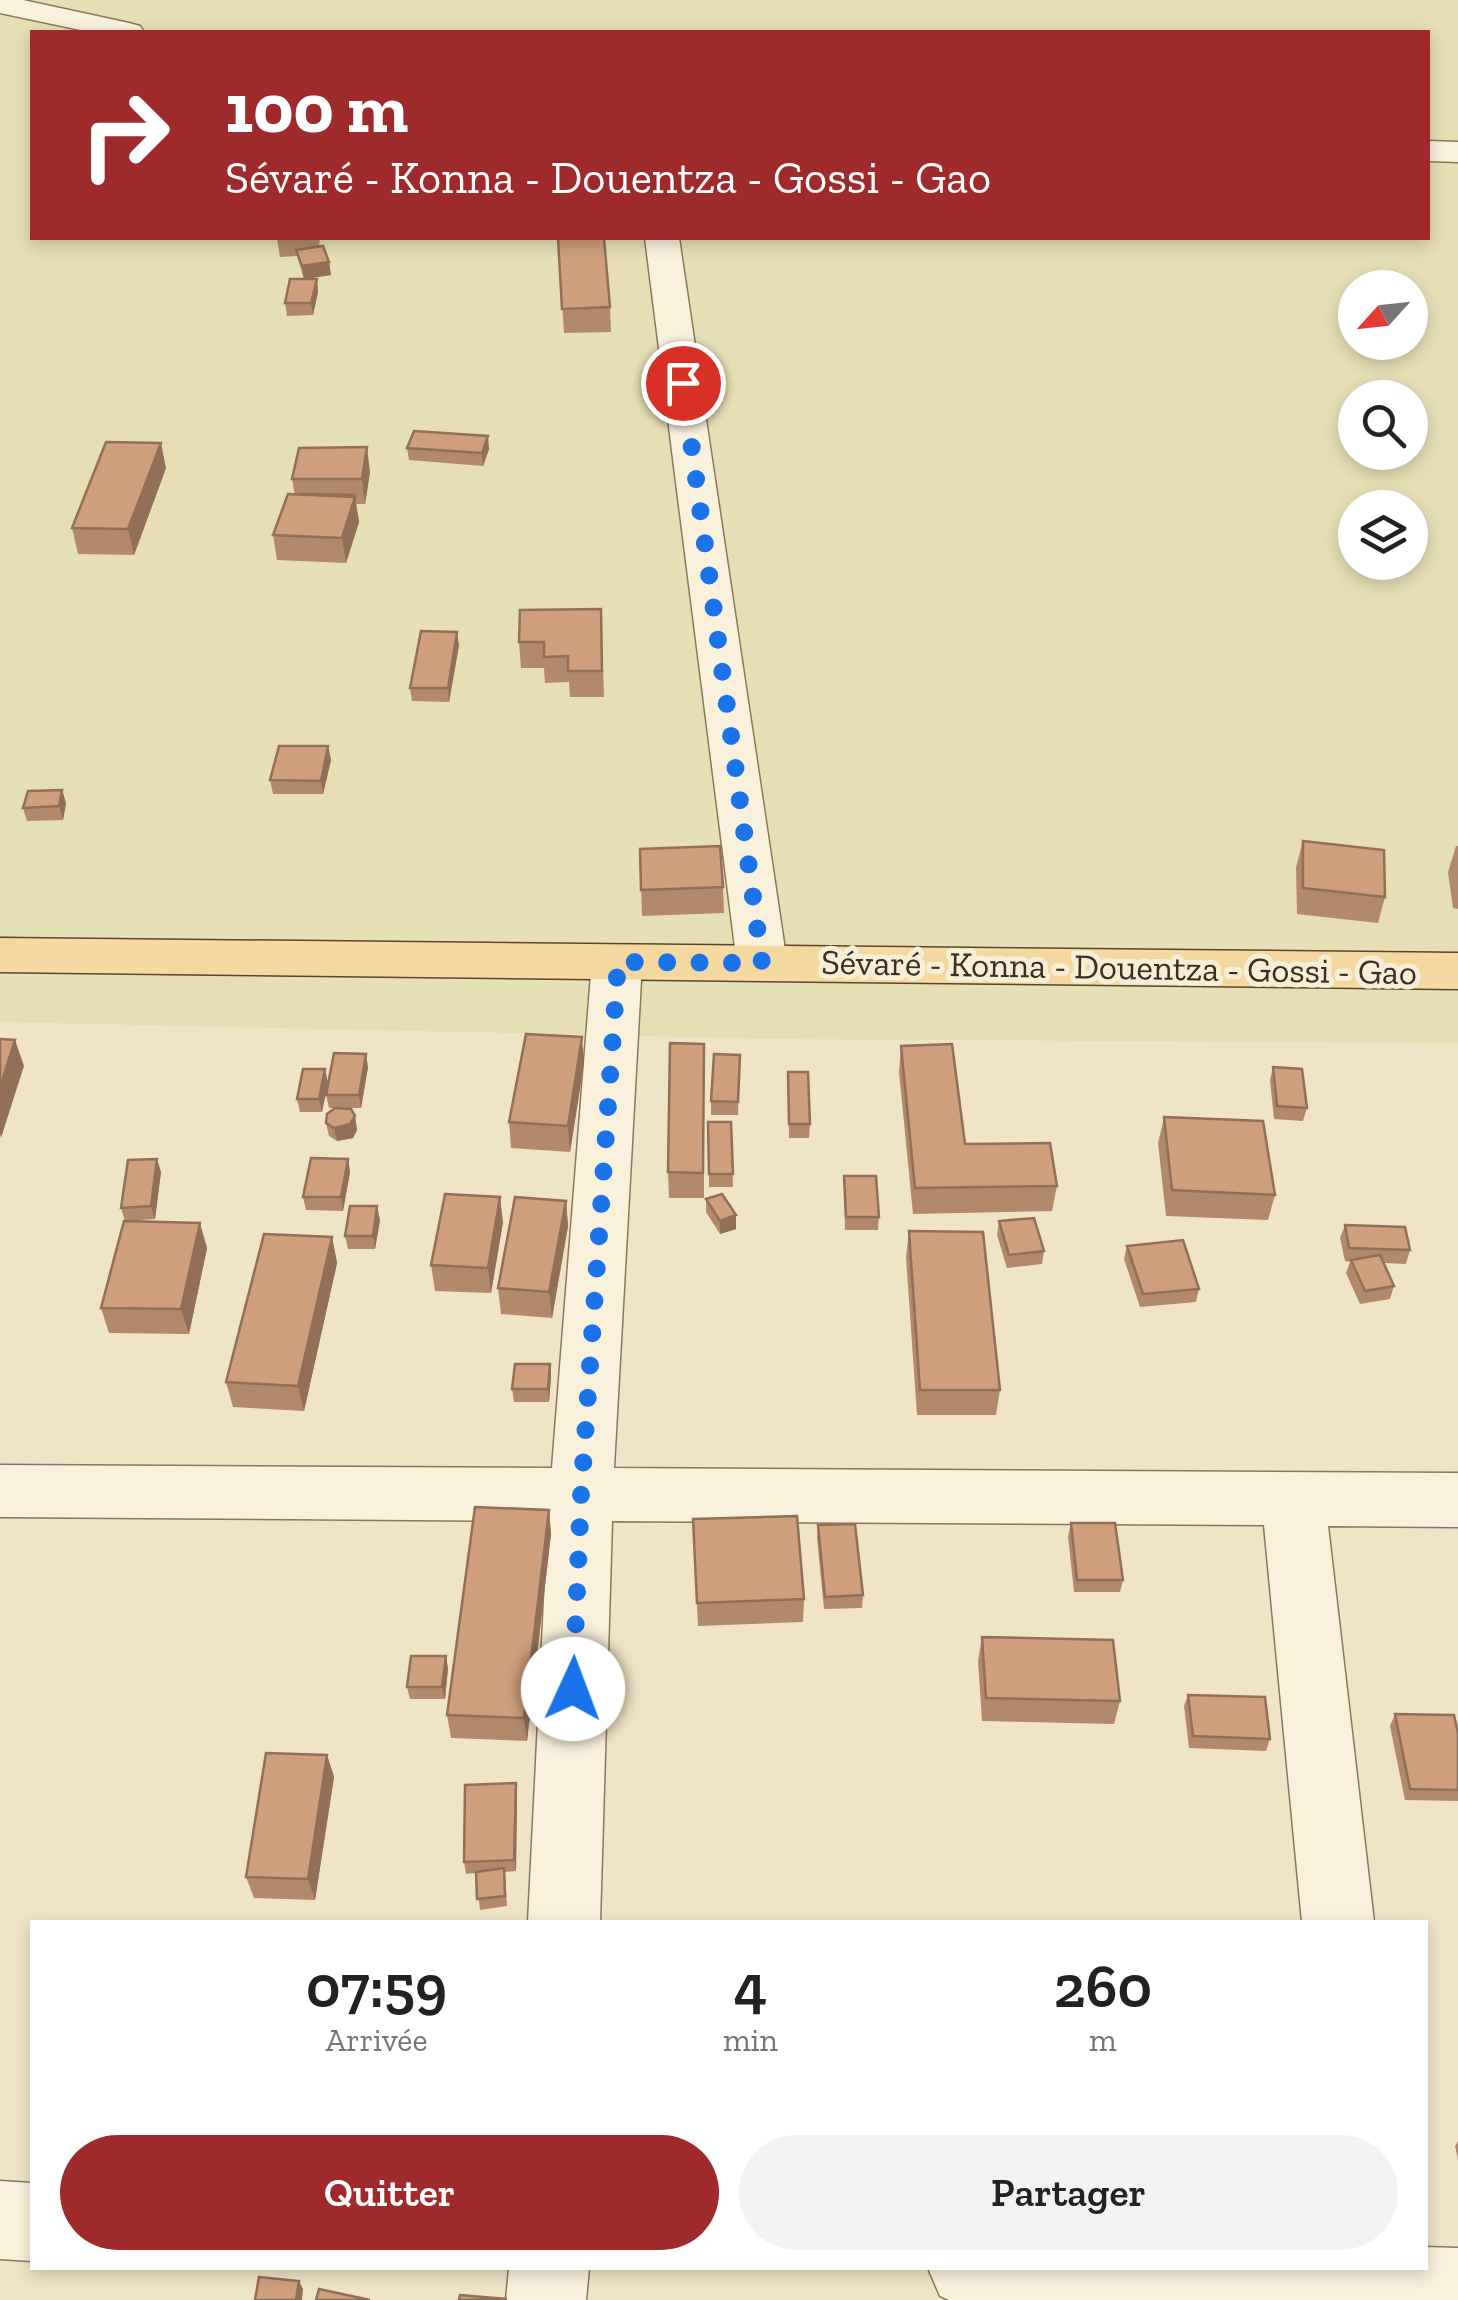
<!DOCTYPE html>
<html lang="fr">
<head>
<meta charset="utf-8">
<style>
	:root { --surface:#fff; --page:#f2f2f2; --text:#222; --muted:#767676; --accent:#9e2a2b }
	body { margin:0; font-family:"Zilla Slab",serif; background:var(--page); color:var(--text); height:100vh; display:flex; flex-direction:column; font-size:38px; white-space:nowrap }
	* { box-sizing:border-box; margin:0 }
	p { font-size:32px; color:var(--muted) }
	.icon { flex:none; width:55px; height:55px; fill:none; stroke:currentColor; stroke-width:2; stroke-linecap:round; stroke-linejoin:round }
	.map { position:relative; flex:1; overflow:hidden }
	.details { position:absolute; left:30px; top:1920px; width:1398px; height:350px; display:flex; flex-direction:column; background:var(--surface); border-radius:0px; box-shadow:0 5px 15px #0003 }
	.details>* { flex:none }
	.guide { position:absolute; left:30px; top:30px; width:1400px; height:210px; border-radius:0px; box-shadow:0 5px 15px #0003; background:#9e2a2b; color:#fff; overflow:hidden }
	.needle { width:65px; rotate:243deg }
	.tools { position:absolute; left:1338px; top:270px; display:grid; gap:20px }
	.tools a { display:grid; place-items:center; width:90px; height:90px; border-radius:50%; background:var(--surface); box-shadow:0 5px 15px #0003; font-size:50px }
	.pin { position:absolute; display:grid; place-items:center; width:85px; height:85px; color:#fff; margin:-42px; border:5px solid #fff; border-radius:50%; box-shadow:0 2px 10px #0007 }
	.me { position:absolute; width:110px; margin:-55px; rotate:2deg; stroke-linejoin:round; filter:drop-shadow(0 0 8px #0008) }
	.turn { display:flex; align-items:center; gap:35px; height:210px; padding:0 30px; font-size:45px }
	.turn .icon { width:130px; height:130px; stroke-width:2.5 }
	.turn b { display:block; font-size:70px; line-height:85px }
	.eta { display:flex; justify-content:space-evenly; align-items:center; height:170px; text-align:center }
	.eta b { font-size:60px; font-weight:600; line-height:70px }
	.button { display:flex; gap:20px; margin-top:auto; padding:20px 30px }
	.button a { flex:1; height:115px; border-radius:60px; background:var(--accent); color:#fff; font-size:40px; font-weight:600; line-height:115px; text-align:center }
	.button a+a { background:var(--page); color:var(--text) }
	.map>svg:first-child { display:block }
</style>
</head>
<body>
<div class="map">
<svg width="1458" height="2300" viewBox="0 0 1458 2300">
	<rect width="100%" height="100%" fill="#f0e4c8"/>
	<path fill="#e6deb5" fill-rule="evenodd" d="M0,0h1458v1043l-678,-4 -780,-17zM32,32h1396v206h-1396zM1355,288h55v54h-55zM1355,398h55v54h-55zM1355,508h55v54h-55z"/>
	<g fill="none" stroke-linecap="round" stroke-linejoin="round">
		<defs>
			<g id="street">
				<path d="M0,0h23l106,23 11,3 4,6h-54l-90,-19z"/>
				<path d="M1428,141l30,1v20l-30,-1z"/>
				<path d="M645,238h34l108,725 -7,12 -18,5 -18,-5 -7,-12z"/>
				<path d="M617,945l18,5 7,12 -28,506 844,5v54l-130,-1 46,396h-72l-38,-397 -652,-4 -12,401h-72l20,-401 -548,-4v-52l552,3 40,-506 7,-12z"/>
				<path d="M0,2181l32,2v78l-32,-2z"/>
				<path d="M1425,2247l33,1v52h-509l-9,-4 -12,-28h497z"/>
				<path d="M509,2268h80l-3,32h-80z"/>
			</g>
			<path id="primary" d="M0,938l1458,15v36l-1458,-17z"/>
		</defs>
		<use href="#street" stroke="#8d765c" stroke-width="3"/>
		<use href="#primary" stroke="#5b4430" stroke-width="3"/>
		<use href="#street" fill="#faf1dc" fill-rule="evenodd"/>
		<use href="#primary" fill="#f3d9a0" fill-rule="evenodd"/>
	</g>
	<g fill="#b2896c">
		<path d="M277,238h43l-1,9 10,15 2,13 -27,4 -7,-23 -17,1z"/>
		<path d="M558,238l52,69 1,25 -47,1z"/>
		<path d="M317,279l1,13 -5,23 -26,1 -2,-13z"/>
		<path d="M407,448l82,1 -6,17 -74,-6z"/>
		<path d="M166,468l-32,87 -56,-1 -6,-26z"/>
		<path d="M370,472l-5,32h-9l3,18 -13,41 -69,-3 -4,-25 22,-40 -3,-16z"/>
		<path d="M601,609l3,88h-34l-1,-15 -24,1 -1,-15h-23l-2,-26z"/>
		<path d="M459,645l-10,57 -37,-1 -2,-13z"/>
		<path d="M328,746l3,14 -8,34h-50l-3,-14z"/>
		<path d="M62,790l4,13 -3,17 -36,1 -4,-13z"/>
		<path d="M1303,841l82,56 -7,26 -81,-9 -1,-47z"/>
		<path d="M1456,846h2v63l-5,-1 -5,-36z"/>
		<path d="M640,849l83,38 1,26 -82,3z"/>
		<path d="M704,1044v154h-35l-1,-26z"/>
		<path d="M901,1046l64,98 92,42 -5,25 -139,3 -14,-142z"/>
		<path d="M740,1055l-2,60h-27v-14z"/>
		<path d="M584,1063l-14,89 -59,-4 -2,-26z"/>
		<path d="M368,1067l-7,41h-32l-3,-13z"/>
		<path d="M1273,1067l34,41 -4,13 -29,-2 -4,-39z"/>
		<path d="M325,1069l3,14 -6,29h-22l-3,-13z"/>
		<path d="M788,1085l22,39 -1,14h-20z"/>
		<path d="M355,1116l2,14 -4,8 -16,3 -8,-5 -3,-13z"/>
		<path d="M1164,1118l111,77 -7,25 -102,-4 -8,-73z"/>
		<path d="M708,1122h23l2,65h-24z"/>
		<path d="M348,1159l2,13 -7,39 -37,-1 -3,-13z"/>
		<path d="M161,1172l-6,47 -29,2 81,27 -18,86 -80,-1 -8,-25 24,-87 -4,-13z"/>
		<path d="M844,1176l35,41 -1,13h-33z"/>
		<path d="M706,1199l30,30 -16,5 -14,-22z"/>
		<path d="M566,1201l2,25 -16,92 -51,-4 -3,-26z"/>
		<path d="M380,1220l-5,29h-27l-3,-13z"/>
		<path d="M999,1221l45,30 -2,13 -35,4 -10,-33z"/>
		<path d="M503,1222l-12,71 -56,-2 -4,-26z"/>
		<path d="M1345,1225l65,25 -4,14 -22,-1 10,23 -4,13 -30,5 -14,-31 4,-11 -5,-1 -5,-23z"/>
		<path d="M909,1231l91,159 -4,25h-79l-11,-158z"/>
		<path d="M332,1237l5,26 -33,148 -71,-4 -7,-25z"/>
		<path d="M1127,1246l72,43 -3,13 -56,5 -16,-48z"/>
		<path d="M550,1364l1,13 -2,25h-35l-2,-13z"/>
		<path d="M549,1510l2,24 -24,207 -76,-3 -4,-23z"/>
		<path d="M693,1519l111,80 -1,23 -105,4z"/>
		<path d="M1071,1523l52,57 -3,12h-46l-6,-56z"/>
		<path d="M818,1525l45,70 -1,13 -38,1 -7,-71z"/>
		<path d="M982,1637l138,64 -6,23 -132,-3 -4,-60z"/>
		<path d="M448,1668l-3,31h-35l-3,-12z"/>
		<path d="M1188,1695l82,44 -4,12 -77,-3 -5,-42z"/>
		<path d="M1395,1714l63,19v68l-53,-1 -15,-74z"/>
		<path d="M327,1755l7,22 -19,123 -61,-2 -8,-21z"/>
		<path d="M516,1783l1,11 -1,77 -11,1 2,34 -27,4 -4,-37 -10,1 -2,-12z"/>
		<path d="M1458,2141v18l-3,-13z"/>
	</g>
	<g fill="#916f58">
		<path d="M329,262l2,13 -27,4 -2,-13z"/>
		<path d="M317,279l1,13 -5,23 -2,-12z"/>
		<path d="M488,436l1,13 -6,17 -1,-13z"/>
		<path d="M161,443l5,25 -32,87 -6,-26z"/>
		<path d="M367,447l3,25 -5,32 -3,-25z"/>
		<path d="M355,497l4,25 -13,41 -4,-25z"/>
		<path d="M457,632l2,13 -10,57 -1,-14z"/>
		<path d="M328,746l3,14 -8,34 -2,-13z"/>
		<path d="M62,790l4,13 -3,17 -4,-14z"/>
		<path d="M582,1037l2,26 -14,89 -2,-26z"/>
		<path d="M15,1040l9,26 -23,72 -1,-4v-47z"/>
		<path d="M366,1054l2,13 -7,41 -2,-13z"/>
		<path d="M325,1069l3,14 -6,29 -3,-13z"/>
		<path d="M355,1116l2,14 -4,8 -16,3 -3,-13z"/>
		<path d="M157,1159l4,13 -6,47 -4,-13z"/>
		<path d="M348,1159l2,13 -7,39 -2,-14z"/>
		<path d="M500,1197l3,25 -12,71 -3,-25z"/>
		<path d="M566,1201l2,25 -16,92 -3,-26z"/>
		<path d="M377,1206l3,14 -5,29 -2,-13z"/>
		<path d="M736,1215v14l-16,5v-13z"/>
		<path d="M200,1223l7,25 -18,86 -8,-25z"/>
		<path d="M332,1237l5,26 -33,148 -6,-25z"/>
		<path d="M550,1364l1,13 -2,25 -1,-13z"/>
		<path d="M549,1510l2,24 -24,207 -3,-23z"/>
		<path d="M446,1656l2,12 -3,31 -3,-12z"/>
		<path d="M327,1755l7,22 -19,123 -7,-21z"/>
		<path d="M516,1783l1,11 -1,77 -2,-11z"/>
		<path d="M299,2281l4,8 -1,11h-6z"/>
	</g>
	<g fill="#cf9f7d" stroke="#916f58" stroke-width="2.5">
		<path d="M558,238h46l6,69 -48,2z"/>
		<path d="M323,246l6,16 -27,4 -6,-16z"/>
		<path d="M290,279h27l-6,24h-26z"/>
		<path d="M414,431l74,5 -6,17 -75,-5z"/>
		<path d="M106,442l55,1 -33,86 -56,-1z"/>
		<path d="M367,447l-5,32h-70l7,-31z"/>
		<path d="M288,494l67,3 -13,41 -69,-3z"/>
		<path d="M302,494l52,1v2z"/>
		<path d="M601,609l1,62h-34v-15l-24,1v-15h-25l1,-32z"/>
		<path d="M421,631l36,1 -9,56h-38z"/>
		<path d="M279,746h49l-7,35 -51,-1z"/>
		<path d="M62,790l-3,16 -36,2 5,-17z"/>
		<path d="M1303,841l81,9 1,47 -82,-9z"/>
		<path d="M720,846l3,41 -82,3 -1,-41z"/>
		<path d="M526,1034l56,3 -14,89 -59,-4z"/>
		<path d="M0,1039l15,1 -15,47z"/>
		<path d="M670,1043l34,1 -1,129 -35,-1z"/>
		<path d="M952,1044l13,100 85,-1 7,43 -142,2 -14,-142z"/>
		<path d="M334,1053l32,1 -7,41h-33z"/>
		<path d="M714,1054l26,1 -2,47 -27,-1z"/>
		<path d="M1273,1067l29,2 5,39 -30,-2z"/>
		<path d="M303,1069h22l-6,30h-22z"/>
		<path d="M788,1072h20l2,52h-21z"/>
		<path d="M335,1108l16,1 4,7 -5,8 -16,4 -8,-5 1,-9z"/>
		<path d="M1164,1117l99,4 12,74 -103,-5z"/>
		<path d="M708,1122h23l2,52h-24z"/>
		<path d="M311,1158l37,1 -7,38h-38z"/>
		<path d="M157,1159l-6,47 -30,2 7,-48z"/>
		<path d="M844,1176h32l3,41h-33z"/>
		<path d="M445,1194l55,3 -12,71 -57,-3z"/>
		<path d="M722,1194l14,21 -16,6 -14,-22z"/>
		<path d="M515,1197l51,4 -17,91 -51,-4z"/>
		<path d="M350,1206h27l-4,30h-28z"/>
		<path d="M1034,1218l10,33 -35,4 -10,-34z"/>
		<path d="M124,1221l76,2 -19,86 -80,-1z"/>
		<path d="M1345,1225l60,2 5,23 -61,-2z"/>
		<path d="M909,1231l74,1 17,158h-80z"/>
		<path d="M264,1234l68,3 -34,149 -72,-4z"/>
		<path d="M1183,1240l16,49 -56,5 -16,-48z"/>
		<path d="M1380,1255l14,31 -29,5 -14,-31z"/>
		<path d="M515,1364h35l-2,25h-36z"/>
		<path d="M475,1507l74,3 -25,208 -77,-3z"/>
		<path d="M797,1516l7,83 -107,4 -4,-84z"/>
		<path d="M1071,1523h44l8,57h-46z"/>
		<path d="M855,1524l8,71 -38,2 -7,-72z"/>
		<path d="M982,1637l131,3 7,61 -134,-3z"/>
		<path d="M411,1656h35l-4,31h-35z"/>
		<path d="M1188,1695l77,2 5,42 -77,-3z"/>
		<path d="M1395,1714l59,1 4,18v57l-48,-1z"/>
		<path d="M266,1753l61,2 -19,124 -62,-2z"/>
		<path d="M516,1783l-2,77 -50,2 1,-77z"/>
		<path d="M504,1868l1,28 -28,3 -1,-27z"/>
		<path d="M259,2277l40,4 -3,19h-41z"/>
		<path d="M319,2289l51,11h-54z"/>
		<path d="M460,2295l47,4 -48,1z"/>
	</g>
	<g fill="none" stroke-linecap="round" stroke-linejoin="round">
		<path stroke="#1a73e8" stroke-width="18" stroke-dasharray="0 32.4" d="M573,1689l8,-194 37,-533 144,1 -79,-580"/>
	</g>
	<g text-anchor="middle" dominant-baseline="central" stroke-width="10" stroke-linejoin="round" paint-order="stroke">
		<g font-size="35" fill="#3d2e20" stroke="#f7eed8">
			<text transform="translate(1119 967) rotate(1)">Sévaré - Konna - Douentza - Gossi - Gao</text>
		</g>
	</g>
</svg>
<div class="tools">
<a><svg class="needle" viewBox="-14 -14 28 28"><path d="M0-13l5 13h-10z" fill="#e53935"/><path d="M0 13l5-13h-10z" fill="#767676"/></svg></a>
<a><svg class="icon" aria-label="search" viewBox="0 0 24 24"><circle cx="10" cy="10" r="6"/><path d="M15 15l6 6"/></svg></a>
<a><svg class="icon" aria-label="layers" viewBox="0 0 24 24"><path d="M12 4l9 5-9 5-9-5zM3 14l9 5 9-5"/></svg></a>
</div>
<div class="pin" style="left:683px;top:383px;background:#d93025"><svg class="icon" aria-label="arrive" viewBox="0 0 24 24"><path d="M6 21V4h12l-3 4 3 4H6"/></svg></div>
<svg class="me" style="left:573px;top:1689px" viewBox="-20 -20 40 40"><circle r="19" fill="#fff"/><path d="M0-13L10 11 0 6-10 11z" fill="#1a73e8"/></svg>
<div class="guide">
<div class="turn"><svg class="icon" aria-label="right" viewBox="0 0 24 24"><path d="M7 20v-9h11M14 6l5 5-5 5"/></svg><div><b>100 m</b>Sévaré - Konna - Douentza - Gossi - Gao</div></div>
</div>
<section class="details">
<div class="eta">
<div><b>07:59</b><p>Arrivée</p></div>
<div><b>4</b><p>min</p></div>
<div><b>260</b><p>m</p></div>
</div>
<div class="button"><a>Quitter</a><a>Partager</a></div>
</section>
</div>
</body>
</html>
